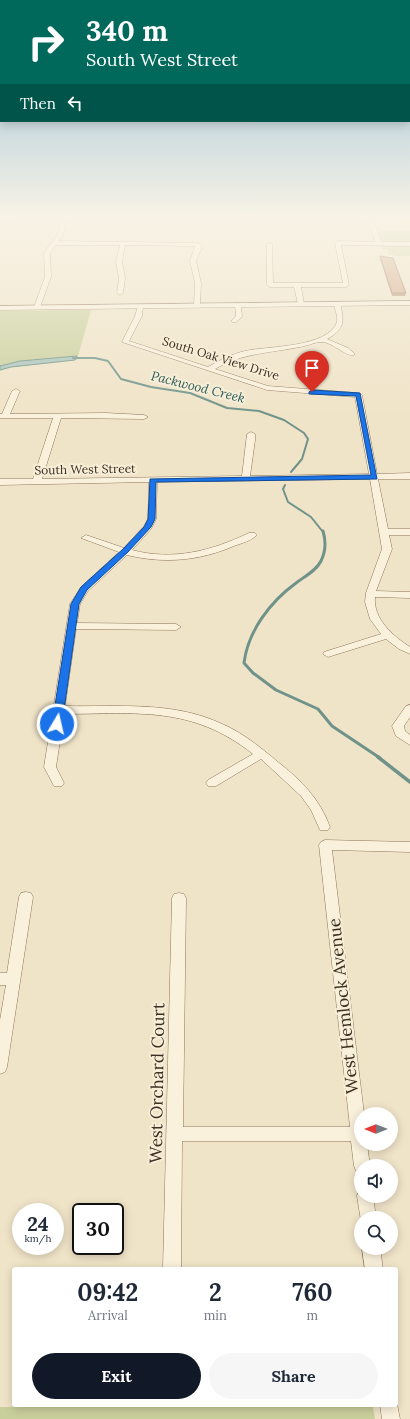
<!DOCTYPE html>
<html lang="en">
<head>
<meta charset="utf-8">
<style>
	:root { --surface:#fff; --page:#f6f6f7; --text:#1f2937; --muted:#747a83; --accent:#111827 }
	body { margin:0; font-family:Lora,serif; background:var(--page); color:var(--text); height:100vh; display:flex; flex-direction:column; font-size:15px; white-space:nowrap }
	* { box-sizing:border-box; margin:0 }
	p { font-size:13px; color:var(--muted) }
	.icon { flex:none; width:22px; height:22px; fill:none; stroke:currentColor; stroke-width:2; stroke-linecap:round; stroke-linejoin:round }
	.map { position:relative; flex:1; overflow:hidden }
	.panel { position:absolute; left:12px; top:1267px; width:386px; height:140px; display:flex; flex-direction:column; background:var(--surface); border-radius:4px; box-shadow:0 2px 10px #0003 }
	.panel>* { flex:none }
	.banner { position:absolute; left:0px; top:0px; width:410px; height:122px; box-shadow:0 2px 10px #0003; background:#00695c; color:#fff; overflow:hidden }
	.needle { width:26px; rotate:270deg }
	.buttons { position:absolute; left:354px; top:1107px; display:grid; gap:8px }
	.buttons a { display:grid; place-items:center; width:44px; height:44px; border-radius:50%; background:var(--surface); box-shadow:0 2px 10px #0003; font-size:20px }
	.speed { position:absolute; left:12px; top:1203px; display:flex; gap:8px; font-size:20px; font-weight:700; text-align:center }
	.speed>* { display:grid; place-content:center; width:52px; height:52px; border-radius:50%; background:var(--surface); box-shadow:0 2px 10px #0003; line-height:1 }
	.speed small { font-size:10px; font-weight:400 }
	.speed .limit { border:2px solid #111; border-radius:6px; background:#fff; color:#111 }
	.pin { position:absolute; display:grid; place-items:center; width:34px; height:34px; color:#fff; margin:-41px -17px; border-radius:50% 50% 50% 0; rotate:-45deg; box-shadow:0 0 4px #0007 }
	.pin .icon { rotate:45deg }
	.me { position:absolute; width:44px; margin:-22px; rotate:9deg; stroke-linejoin:round; filter:drop-shadow(0 0 3px #0008) }
	.turn { display:flex; align-items:center; gap:14px; height:84px; padding:0 20px; font-size:18px }
	.turn .icon { width:52px; height:52px; stroke-width:2.5 }
	.turn b { display:block; font-size:28px; line-height:34px }
	.then { display:flex; align-items:center; height:38px; padding:0 20px; background:#0003; gap:8px; font-size:15px }
	.eta { display:flex; justify-content:space-evenly; align-items:center; height:68px; text-align:center }
	.eta b { font-size:24px; font-weight:800; line-height:28px }
	.primary-button { display:flex; gap:8px; margin-top:auto; padding:8px 20px }
	.primary-button a { flex:1; height:46px; border-radius:24px; background:var(--accent); color:#fff; font-size:16px; font-weight:800; line-height:46px; text-align:center }
	.primary-button a+a { background:var(--page); color:var(--text) }
	.map>svg:first-child { display:block }
</style>
</head>
<body>
<div class="map">
<svg width="410" height="1419" viewBox="0 0 410 1419">
	<rect width="100%" height="100%" fill="#f0e4c8"/>
	<g fill="#c9cf9b">
		<path d="M379,231h31v12l-28,-2z"/>
		<path d="M381,245l29,1v10h-13l-9,-2 -1,-5h-4z"/>
		<path d="M91,310l-14,50 -65,7 -12,4v-60z"/>
		<path d="M0,1407h373l2,12h-375z"/>
	</g>
	<path fill="#a9c4bc" stroke="#6f938a" d="M77,356l-2,4 -64,7 -11,3v-4l20,-5z"/>
	<g fill="none" stroke-linecap="round" stroke-linejoin="round">
		<g stroke="#6f938a" stroke-width="2">
			<path d="M73,358h22l13,3 13,18 30,8 39,6 37,15 32,3 25,9 20,13 4,6 -6,20 -11,13"/>
			<path d="M285,485l-2,4 5,13 23,15 12,15"/>
		</g>
		<path stroke="#6f938a" stroke-width="3" d="M323,531c3,10 3,20 -2,30 -5,10 -16,15 -25,22 -26,19 -48,48 -52,80l9,10 23,17 42,19 14,17 48,32"/>
		<path stroke="#6f938a" stroke-width="3.5" d="M378,757l32,25"/>
		<defs>
			<g id="minor">
				<path d="M0,217h369l8,12 4,13h29v4l-69,-1 8,40 -3,2h-45l3,17 -3,2 -3,-2 -4,-17h-24l-3,-2v-42l5,1 1,39h70l-8,-40 3,-2 37,1 -4,-13 -6,-9h-298l-4,15 -5,6 141,2 3,4 -6,14 5,22 -1,23 -3,2 -3,-2 1,-23 -5,-22 5,-15 -70,-1 -3,17 3,16 -2,15 -3,2 -3,-2 2,-15 -3,-16 4,-17h-64l-6,8 1,24 -11,30 -3,2 -3,-2 11,-30 -1,-24 13,-18 5,-15 -62,1z"/>
				<path d="M337,302l3,2c5,17 4,26 -13,35l21,9 6,5v2c-8,2 -23,-14 -33,-13 -6,0 -14,4 -21,5 -30,6 -58,6 -85,22l53,17 90,7 4,2 15,79 33,-1v6h-32l10,50h22v6h-21l3,14 -16,42 34,1v6l-35,-1c-2,22 18,39 35,50v7l-11,-5 -13,-10 -58,18 -5,-3 1,-2 57,-18 -11,-15 -5,-17 1,-9 16,-44 -12,-70 -213,3 -1,37 -5,10 -19,21c41,11 79,1 117,-17h6l2,2c-6,6 -15,8 -23,11 -35,15 -70,18 -107,9l-39,36 -8,13 -3,19 99,1 5,3 -5,3 -100,-1 -11,77c52,1 107,-5 155,17 22,9 40,24 58,39 23,18 42,37 52,65l-2,3h-8l-9,-20 -10,-14 -40,-37 -45,27h-8l-2,-3 2,-3 45,-26c-62,-49 -116,-40 -189,-40l-8,53 8,16 -2,3h-8l-10,-19 26,-163 11,-17 38,-35 -38,-14 5,-3 38,13 20,-22 4,-7 1,-37 -149,3v-6h33l20,-61h-53v-4h2l10,-23 4,-2 4,2 -10,23 96,-1 38,2 4,2 -4,2 -83,-1 -19,61 200,-3 5,-42 4,-2 4,2v6l-5,36 119,-2 -14,-77 -88,-7 -145,-48 13,-26 3,-10 5,-1 -1,11 -13,25 79,26c12,-7 24,-13 37,-16 22,-5 83,-3 92,-29 1,-5 -2,-13 -3,-18z"/>
				<path d="M238,303l3,2 1,12 -6,5h-4l-1,-1 5,-5 -1,-11z"/>
				<path d="M410,705v12l-6,9 1,5 5,4v10l-14,-9 -4,-10 14,-20z"/>
				<path d="M325,840l85,2v10l-78,-2 32,264h-3v30h6l3,22h-9v7l-5,-2 -2,-5 -3,-25h-169l-1,128h-18l9,-371 2,-4 5,-1 5,1 2,4 -3,229h167l-31,-282 2,-3z"/>
				<path d="M26,892l5,1 2,4 -26,170 -2,5 -5,2v-54l6,-35h-6v-12h7l12,-76 2,-4z"/>
				<path d="M359,1190h2v6h12l3,22h-15v3l-4,-25z"/>
				<path d="M362,1248h18l3,21h-18z"/>
				<path d="M396,1399l4,20h-18l-2,-14h16z"/>
			</g>
			<path id="tertiary" d="M410,301v4l-410,5v-4z"/>
		</defs>
		<use href="#minor" stroke="#8d765c" stroke-width="1"/>
		<use href="#tertiary" stroke="#8d765c" stroke-width="1"/>
		<use href="#minor" fill="#faf1dc" fill-rule="evenodd"/>
		<use href="#tertiary" fill="#faf1dc" fill-rule="evenodd"/>
	</g>
	<path fill="#b2896c" d="M380,256l26,37 -1,3h-13l-12,-37z"/>
	<path fill="#cf9f7d" stroke="#916f58" d="M380,256l13,2 13,35h-14z"/>
	<linearGradient id="sky" x2="0" y2="1"><stop stop-color="#8fbad6"/><stop offset="0.52" stop-color="#f8f3e6"/><stop offset="1" stop-color="#f8f3e6" stop-opacity="0"/></linearGradient>
	<rect width="410" height="416" fill="url(#sky)"/>
	<path fill="#1a73e8" stroke="#114b97" d="M312,390l48,3 17,86 -221,3 -1,37 -4,8 -23,25 -41,38 -8,14 -17,120 -2,3h-6l-2,-3 19,-120 10,-17 42,-38 21,-22 4,-8 2,-40 221,-4 -15,-79 -47,-2v-2z"/>
	<g text-anchor="middle" dominant-baseline="central" stroke-width="4" stroke-linejoin="round" paint-order="stroke">
		<g font-size="12" fill="#3d2e20" stroke="#f7eed8">
			<text transform="translate(221 358) rotate(17)">South Oak View Drive</text>
			<text transform="translate(85 469) rotate(-1)">South West Street</text>
		</g>
		<g font-size="13" font-style="italic" fill="#2f5d5a" stroke="#f7eed8">
			<text transform="translate(198 387) rotate(14)">Packwood Creek</text>
		</g>
		<g font-size="17" fill="#3d2e20" stroke="#f7eed8">
			<text transform="translate(343 1006) rotate(-96)">West Hemlock Avenue</text>
			<text transform="translate(157 1083) rotate(-89)">West Orchard Court</text>
		</g>
	</g>
</svg>
<div class="buttons">
<a><svg class="needle" viewBox="-14 -14 28 28"><path d="M0-13l5 13h-10z" fill="#e53935"/><path d="M0 13l5-13h-10z" fill="#747a83"/></svg></a>
<a><svg class="icon" aria-label="sound" viewBox="0 0 24 24"><path d="M4 9h4l5-4v14l-5-4H4zM17 9q2 3 0 6"/></svg></a>
<a><svg class="icon" aria-label="search" viewBox="0 0 24 24"><circle cx="10" cy="10" r="6"/><path d="M15 15l6 6"/></svg></a>
</div>
<div class="speed"><div>24<small>km/h</small></div><div class="limit">30</div></div>
<div class="pin" style="left:312px;top:392px;background:#d93025"><svg class="icon" aria-label="arrive" viewBox="0 0 24 24"><path d="M6 21V4h12l-3 4 3 4H6"/></svg></div>
<svg class="me" style="left:57px;top:724px" viewBox="-20 -20 40 40"><circle r="17" fill="#1a73e8" stroke="#fff" stroke-width="3"/><path d="M0-11L8 9 0 5-8 9z" fill="#fff"/></svg>
<div class="banner">
<div class="turn"><svg class="icon" aria-label="right" viewBox="0 0 24 24"><path d="M7 20v-9h11M14 6l5 5-5 5"/></svg><div><b>340 m</b>South West Street</div></div>
<div class="then">Then<svg class="icon" aria-label="left" viewBox="0 0 24 24"><path d="M17 20v-9H6M10 6l-5 5 5 5"/></svg></div>
</div>
<section class="panel">
<div class="eta">
<div><b>09:42</b><p>Arrival</p></div>
<div><b>2</b><p>min</p></div>
<div><b>760</b><p>m</p></div>
</div>
<div class="primary-button"><a>Exit</a><a>Share</a></div>
</section>
</div>
</body>
</html>
